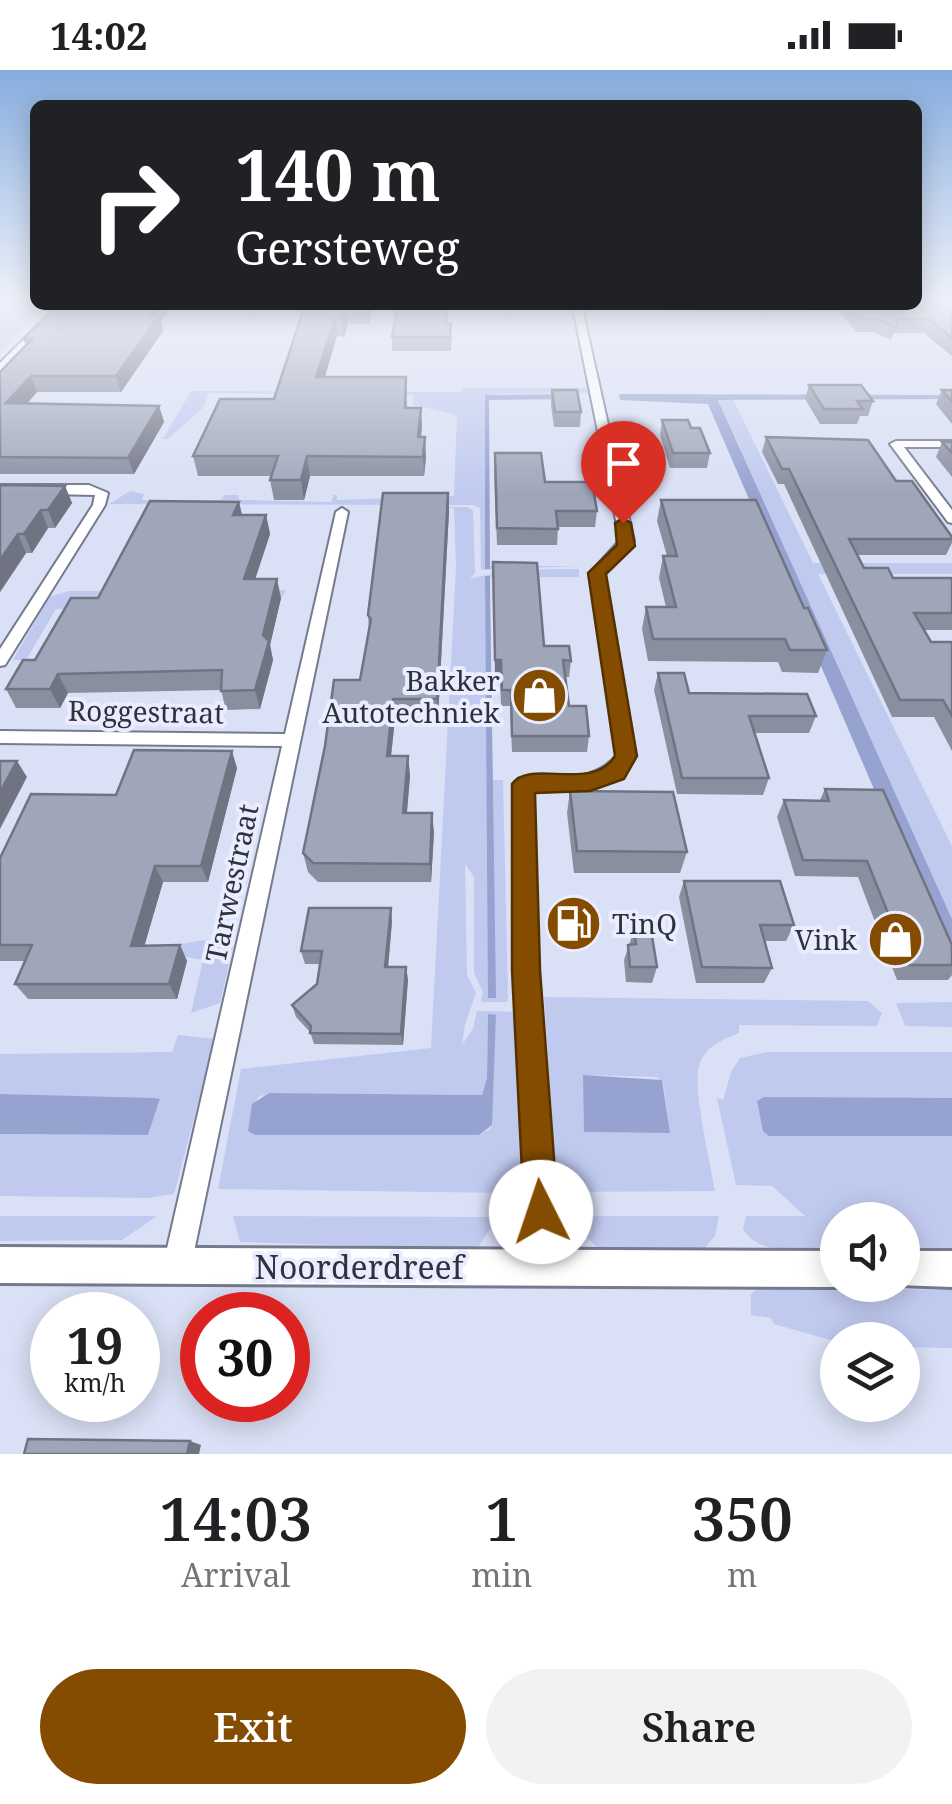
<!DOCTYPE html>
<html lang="en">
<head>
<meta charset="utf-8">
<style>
	:root { --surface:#fff; --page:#f2f2f2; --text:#202124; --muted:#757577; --accent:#844c00 }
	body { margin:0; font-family:"Noto Serif",serif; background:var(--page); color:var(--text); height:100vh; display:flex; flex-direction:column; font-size:38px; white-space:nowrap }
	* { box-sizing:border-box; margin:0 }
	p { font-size:32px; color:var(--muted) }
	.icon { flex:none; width:55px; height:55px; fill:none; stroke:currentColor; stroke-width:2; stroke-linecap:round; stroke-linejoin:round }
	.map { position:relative; height:1384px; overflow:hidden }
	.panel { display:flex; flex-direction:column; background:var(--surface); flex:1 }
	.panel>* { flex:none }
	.hud { position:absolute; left:30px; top:30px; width:892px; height:210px; border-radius:15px; box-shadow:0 5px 25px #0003; background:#202124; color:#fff; overflow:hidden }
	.controls { position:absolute; left:820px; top:1132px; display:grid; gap:20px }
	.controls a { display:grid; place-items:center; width:100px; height:100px; border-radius:50%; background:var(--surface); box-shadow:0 5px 25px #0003; font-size:50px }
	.speed { position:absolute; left:30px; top:1222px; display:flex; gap:20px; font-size:50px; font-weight:700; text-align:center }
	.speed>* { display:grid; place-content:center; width:130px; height:130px; border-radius:50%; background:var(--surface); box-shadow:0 5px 25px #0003; line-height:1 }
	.speed small { font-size:25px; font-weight:400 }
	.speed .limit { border:15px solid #d22; background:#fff; color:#111 }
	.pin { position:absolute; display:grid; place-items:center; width:85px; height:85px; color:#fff; margin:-102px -42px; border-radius:50% 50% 50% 0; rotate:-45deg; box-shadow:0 0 10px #0007 }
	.pin .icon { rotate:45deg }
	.me { position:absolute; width:110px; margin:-55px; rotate:356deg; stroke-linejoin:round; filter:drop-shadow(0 0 8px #0008) }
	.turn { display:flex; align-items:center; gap:35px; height:210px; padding:0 40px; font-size:45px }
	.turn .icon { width:130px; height:130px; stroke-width:2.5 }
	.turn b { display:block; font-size:70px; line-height:85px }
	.eta { display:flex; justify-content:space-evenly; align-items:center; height:170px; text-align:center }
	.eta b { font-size:60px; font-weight:600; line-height:70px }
	.action { display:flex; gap:20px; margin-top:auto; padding:20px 40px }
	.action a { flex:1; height:115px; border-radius:60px; background:var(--accent); color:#fff; font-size:40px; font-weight:600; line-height:115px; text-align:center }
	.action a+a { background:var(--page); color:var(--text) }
	.status { display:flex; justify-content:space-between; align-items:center; height:70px; padding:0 50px; background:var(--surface); direction:ltr }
	.status svg { height:28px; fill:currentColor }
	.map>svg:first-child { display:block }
</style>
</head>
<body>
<div class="status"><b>14:02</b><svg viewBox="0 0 49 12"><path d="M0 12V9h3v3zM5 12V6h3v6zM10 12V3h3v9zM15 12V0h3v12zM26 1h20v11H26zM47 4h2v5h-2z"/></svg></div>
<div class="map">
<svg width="952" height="1384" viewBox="0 0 952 1384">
	<rect width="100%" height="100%" fill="#dae0f5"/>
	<g fill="#c0caef" fill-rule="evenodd">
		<path d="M0,230h35v5h10l-45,48z"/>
		<path d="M462,318h126v5l-99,1 -3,11v161h93l-98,4 -1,-62 -7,-3 -364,-1 21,-13 14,3 -2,6h79l4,-5h13l1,5 92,2 3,-7h3v5l117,-4 3,-81 -44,-10v-10l-204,-2 -6,15 -35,31h-5l28,-48 269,1z"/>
		<path d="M718,329h15l80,164h139v11h-134l134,272v73z"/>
		<path d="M386,437h81l6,3 2,63 -5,6c34,-10 74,-10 109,-10v8h-94l1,126h5l2,77h10l5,218 -1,4h-26l2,-10 -9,-19v-96l-9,-13 2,111 9,18 -11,31 -3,21 11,-16 4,-18 42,1 7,171 -20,10 -288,-4 23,-120 190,-21 25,-480 -2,-60zM488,945l8,1 -5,112 -12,7h-224l-7,-5 10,-33 11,-4 213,2 5,-17z"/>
		<path d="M286,520l-5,8 -116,-1 -6,11 -103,1 -30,51h-13l36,-63 19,-6z"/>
		<path d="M222,867l12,5 -14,61 -29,10 12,-53 -27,-5 6,-11z"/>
		<path d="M544,927l324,4 14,12 -5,13 -138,-1v8c-17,7 -34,13 -40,33 -7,20 12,101 16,125l-158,1zM584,1005l73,2 6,5 7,51 -86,-1z"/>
		<path d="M952,932v25l-47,-1 -9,-23z"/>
		<path d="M178,965l37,4 -41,155 -26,4 -148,-2v-62l148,1 12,-35 -160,-6v-40l172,-2z"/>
		<path d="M767,982h185v46l-194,1 13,37h181v114h-49l-1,-30h-64l-1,30c-31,-1 -75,9 -94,-21l3,-13h59l-33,-30 -36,-1 -19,-87 6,2 8,-28 9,-14z"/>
		<path d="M0,1146h157l-35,24 -122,1z"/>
		<path d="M233,1146l265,1 -21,32 -237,-7z"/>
		<path d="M572,1146h147l-4,20 -12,14 -106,-3 -28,-26z"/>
		<path d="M760,1217l192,3v58l-49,-1 -1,-7 -65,2 -63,-18 -3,-6 -20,-3v-21z"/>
	</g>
	<g fill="#96a2d0">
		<path d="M571,324l1,5 -83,1 1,169h-5v-174z"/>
		<path d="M619,324l333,1v4l-234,1 234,519v51l-244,-566 -88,-4z"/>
		<path d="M485,506h5v11l6,411h-8z"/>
		<path d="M488,944l8,1 -4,110 -13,10h-224l-7,-4 4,-27 17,-11 213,2 5,-17z"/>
		<path d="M583,1005l79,5 8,53 -86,-1z"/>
		<path d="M0,1024l154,4 6,1 -12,36 -148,-1z"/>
		<path d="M764,1027l188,1v38h-183l-6,-5 -6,-30z"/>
	</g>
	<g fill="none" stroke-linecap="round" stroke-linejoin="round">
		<defs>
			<g id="minor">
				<path d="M139,235l727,1 -4,3 -280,-1 52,233 -30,33 31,182c-24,36 -63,35 -102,35l4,179 21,296 -4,10 -10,4 -10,-4 -4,-10 -15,-296v-186l3,-5 6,-2c33,0 70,6 93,-22l-27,-182 30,-33 -47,-232h-430z"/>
				<path d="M38,255l7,2 -45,45v-9z"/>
				<path d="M952,371v6h-48l48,63v13l-4,-1 -58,-78 6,-3z"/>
				<path d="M0,415h89l19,8 -3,12 -100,160 -5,1v-17l93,-144 2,-10 -95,-2z"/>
				<path d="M342,438l6,4 -157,754 -4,10 -10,4 -10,-4 -4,-10 119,-520 -282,-3v-12l285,3 51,-222z"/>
			</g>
			<g id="tertiary">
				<path d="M0,1177l838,4v34h4l-4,2 -838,-4z"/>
				<path d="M902,1181h50v36l-54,-2h4z"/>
			</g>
		</defs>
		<use href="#minor" stroke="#757a8d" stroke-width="4"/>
		<use href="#tertiary" stroke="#757a8d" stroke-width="6"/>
		<use href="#minor" fill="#fff" fill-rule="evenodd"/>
		<use href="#tertiary" fill="#fff" fill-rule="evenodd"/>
	</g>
	<g fill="#8a8fa0">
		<path d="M952,231v55l-28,-23h-30l-3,7 -17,-8h-18l-16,-20 2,-7h76z"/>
		<path d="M58,235h107l2,7 -6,9 2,10 -42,61h-84l-11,12 133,2 5,16 -30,52h-134v-102l26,-27 -3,-6z"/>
		<path d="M305,235h67v7l-3,12h-21l-4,13 -7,-1 -12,41h81l1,31h14v29l5,20 -2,19h-114l-6,24h-30l-4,-20 1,-4h-73l-5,-20 81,-57z"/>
		<path d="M447,254l5,13 -1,14h-59v-14z"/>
		<path d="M809,315l64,16 -5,15h-8l-3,8h-37l-15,-25z"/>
		<path d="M552,320l29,22 -1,15h-26l-3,-22z"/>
		<path d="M942,320h10v34l-16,-20z"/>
		<path d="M662,350l29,8 19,25 -3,15h-37l-10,-33z"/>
		<path d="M766,367l130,44 56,56v6l-6,12h-89l7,13 29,10h59v52h-28l7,12h21v109l-18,-34h-42l-108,-233h-6l-16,-32z"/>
		<path d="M942,372h10v35l-16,-20z"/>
		<path d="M494,398l103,43 -2,16h-37l-1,18h-60z"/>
		<path d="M0,415l65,1 7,17 -17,25h-7l-16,25h-6l-26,39z"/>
		<path d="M448,423l1,18 -11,207h-43l-4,38h17l2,20 -3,37 27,19 -3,50h-113l-10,-10 -5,-19 57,-173 9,-51 -1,-14z"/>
		<path d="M661,430l143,108 23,42 -9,23 -36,-1 -4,-10 -130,-1 -6,-32 4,-22h20l-7,-29 4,-22h4l-10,-35z"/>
		<path d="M239,432l3,13h24l4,19 -15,45 26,19 -11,47 3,15 -13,49 -34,1 -5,-20 -153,3 -8,15h-44l-10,-19 92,-91z"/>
		<path d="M493,508l51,68 27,15 -2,16h-4l4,29 20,30 -2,16h-75l-2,-46h-9l-1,-30 -5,1z"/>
		<path d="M658,603l31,20 127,23 -7,17h-54l14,45 -6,17 -86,-1 -23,-104z"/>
		<path d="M237,698l-29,114h-45l-19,64 36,-1 7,16 -10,38h-149l-13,-15 10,-23h-25v-103l116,-63z"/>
		<path d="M825,719l127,156v30l-4,5h-51l-39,-103 -63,-1 -18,-59 7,-17h36z"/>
		<path d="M570,721l117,61 -7,21h-106l-7,-60z"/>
		<path d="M684,811l110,44 -8,16h-21l7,27 -8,15h-68l-17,-86z"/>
		<path d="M561,830l26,26 -2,11h-24l-2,-26z"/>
		<path d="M392,851l-4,46 20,12 -5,66 -89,-1 -4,-12 -14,-15 -4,-12 25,-21 3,-20h-15l-4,-13z"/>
		<path d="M634,860l23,37 -5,16 -26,-1 -2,-22z"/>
	</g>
	<g fill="#707482">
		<path d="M158,235h7l2,7 -6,9 2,10 -42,61 -5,-16 33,-60z"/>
		<path d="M368,235h4v7l-3,12z"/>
		<path d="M346,237l2,17 -4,13 -2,-18z"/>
		<path d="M335,249l2,17 -18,59 -3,-18z"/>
		<path d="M31,306l6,16 -24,28 -7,-17z"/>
		<path d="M159,336l5,16 -30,52 -6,-16z"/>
		<path d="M421,338l1,19 -3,30 -1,-20z"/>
		<path d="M425,367l1,20 -2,19 -1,-19z"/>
		<path d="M307,386l3,20 -6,24 -3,-20z"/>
		<path d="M65,416l7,17 -17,25 -7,-18z"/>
		<path d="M448,423l1,18 -11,207 -1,-19z"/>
		<path d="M239,432l4,18 -10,-5z"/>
		<path d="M41,440l7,18 -16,25 -8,-19z"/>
		<path d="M266,445l4,19 -21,64 -5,-19z"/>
		<path d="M18,464l8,19 -26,39v-32z"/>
		<path d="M277,509l4,19 -11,47 3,15 -13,49 -5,-19 8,-55z"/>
		<path d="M495,590h6l-1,16 -5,1z"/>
		<path d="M58,604l10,19 -8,15 -10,-19z"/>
		<path d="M393,629l2,19 -6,57 -2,-19z"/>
		<path d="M232,681l5,17 -29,114 -7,-16z"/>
		<path d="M408,686l2,20 -5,56 -2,-19z"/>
		<path d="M17,691l10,16 -27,52v-37z"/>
		<path d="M432,743l2,19 -3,50 -1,-18z"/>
		<path d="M155,796l8,16 -23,79 -9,-15z"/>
		<path d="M391,838l1,13 -5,58 -2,-12z"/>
		<path d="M180,875l7,16 -10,38 -8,-15z"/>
		<path d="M406,897l2,12 -5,66 -2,-11z"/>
		<path d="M190,1371l11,4 -2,9h-12z"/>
	</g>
	<g fill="#a0a6ba" stroke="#707482" stroke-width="2.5">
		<path d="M918,231h34v37l-23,-19h-32l-1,8 -18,-8h-17l-13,-14h70z"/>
		<path d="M58,235h100l-9,11h10l-43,60h-85l-25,27 153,3 -31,52 -128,-1v-85l32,-33h-9z"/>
		<path d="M305,235h63v2h-22l-4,12h-7l-19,58h90l-1,31h16l-3,29h7l-2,20 -116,-1 -6,24h-31l8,-24h-85l27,-57h54z"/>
		<path d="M398,235h49l-1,19h5l-1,13h-58z"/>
		<path d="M809,315h52l12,16h-16l6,8h-39z"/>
		<path d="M552,320h25l4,22h-26z"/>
		<path d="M942,320h10v12z"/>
		<path d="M662,350h26l3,8h9l10,25h-37z"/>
		<path d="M766,367l102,3 28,41h16l40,56v2h-103l15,29h24l5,10h59v35h-38l17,29h21v74l-9,-16h-43l-111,-231h-7z"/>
		<path d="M942,372h10v11z"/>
		<path d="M495,383h46l4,29h47l5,29h-41l2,18 -61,-1z"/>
		<path d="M0,415l65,1 -17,24h-7l-17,24h-6l-18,26z"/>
		<path d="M383,423h65l-11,206h-44l-6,57h21l-5,57h29l-2,51 -117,-1 -10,-10 22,-107 9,-66h26l11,-61 -3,-4z"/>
		<path d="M661,430h95l48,108h4l19,42h-37l-5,-11h-132l-7,-32h30l-13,-51h14z"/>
		<path d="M150,431l89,1 -6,13h33l-22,64h33l-14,56 6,6 -14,49 -34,1 1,-21 -164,4 -8,15h-44l17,-29h12l36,-62h27z"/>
		<path d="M493,492l44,1 7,83h25l2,15 -8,-1 6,46h17l3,30h-77l-1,-46h-9l-1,-30h-6z"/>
		<path d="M658,603h26l5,20 118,1 9,22h-67l20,62h-87z"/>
		<path d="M134,680l98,1 -31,115h-46l-24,80 49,-1 -11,39h-154l17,-39h-32v-87l31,-64 85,1z"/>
		<path d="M0,691h17l-17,31z"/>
		<path d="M825,719l58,1 69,155v20h-43l-42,-104 -64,-1 -19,-60 45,1z"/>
		<path d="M570,721l103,1 14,60 -110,-1z"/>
		<path d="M684,811h96l14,44h-34l12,43 -70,-1z"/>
		<path d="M561,830h24l2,26h-24z"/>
		<path d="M309,838h82l-6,59h21l-5,67 -91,-1 1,-7 -19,-21 25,-21 5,-33h-21z"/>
		<path d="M634,860h17l6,37h-27l-2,-22 8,-1z"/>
		<path d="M28,1369l162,2 -3,13h-163z"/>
	</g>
	<linearGradient id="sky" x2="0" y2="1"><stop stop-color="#87adde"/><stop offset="0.54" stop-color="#eef1fa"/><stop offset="1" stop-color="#eef1fa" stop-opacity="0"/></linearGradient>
	<rect width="952" height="424" fill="url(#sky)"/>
	<path fill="#844c00" stroke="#563100" stroke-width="2.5" d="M623,448l8,5 4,23 -29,28 31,182 -13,23 -34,12 -55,2 5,177 18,242 -5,12 -12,5 -12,-5 -5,-12 -12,-242v-186c18,-26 80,9 103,-28l-27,-183 29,-28 -2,-22z"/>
	<defs>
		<symbol id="shop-disc" viewBox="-11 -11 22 22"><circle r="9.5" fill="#844c00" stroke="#e9edff"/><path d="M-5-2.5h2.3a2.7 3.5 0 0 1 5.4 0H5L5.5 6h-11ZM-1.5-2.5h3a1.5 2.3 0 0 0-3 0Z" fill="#fff"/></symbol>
		<symbol id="fuel-disc" viewBox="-11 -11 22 22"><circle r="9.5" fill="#844c00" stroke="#e9edff"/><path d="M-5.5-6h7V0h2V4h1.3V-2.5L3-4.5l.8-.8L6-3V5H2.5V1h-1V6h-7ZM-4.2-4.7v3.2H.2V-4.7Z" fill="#fff"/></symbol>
	</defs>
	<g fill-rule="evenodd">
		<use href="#shop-disc" x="508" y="594" width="63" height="63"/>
		<use href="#fuel-disc" x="542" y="822" width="63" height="63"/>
		<use href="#shop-disc" x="864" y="838" width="63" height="63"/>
	</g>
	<g text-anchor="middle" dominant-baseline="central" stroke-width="8" stroke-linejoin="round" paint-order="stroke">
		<g font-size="28" fill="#30323a" stroke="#e9edff" text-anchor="end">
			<text x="500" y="610">Bakker<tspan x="500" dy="32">Autotechniek</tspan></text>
			<text x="612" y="853" text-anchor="start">TinQ</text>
			<text x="857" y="869">Vink</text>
		</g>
		<g font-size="28" fill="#30323a" stroke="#e9edff">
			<text transform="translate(146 641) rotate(1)">Roggestraat</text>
			<text transform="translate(231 813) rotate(-78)">Tarwestraat</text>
		</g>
		<g font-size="32" fill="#30323a" stroke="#e9edff">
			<text x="359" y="1196">Noorderdreef</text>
		</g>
	</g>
</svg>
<div class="controls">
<a><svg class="icon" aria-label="sound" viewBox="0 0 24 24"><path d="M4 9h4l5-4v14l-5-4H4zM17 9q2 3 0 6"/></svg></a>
<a><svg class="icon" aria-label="layers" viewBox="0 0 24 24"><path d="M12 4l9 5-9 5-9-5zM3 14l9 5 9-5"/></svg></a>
</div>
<div class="speed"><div>19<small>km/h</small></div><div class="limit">30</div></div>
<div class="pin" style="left:623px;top:453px;background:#d93025"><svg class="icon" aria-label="arrive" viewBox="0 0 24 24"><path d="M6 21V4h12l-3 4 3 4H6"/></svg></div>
<svg class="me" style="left:541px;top:1142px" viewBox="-20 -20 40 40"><circle r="19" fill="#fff"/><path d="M0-13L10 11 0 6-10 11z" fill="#844c00"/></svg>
<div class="hud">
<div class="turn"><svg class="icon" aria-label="right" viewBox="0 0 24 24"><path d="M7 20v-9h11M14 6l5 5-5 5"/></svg><div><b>140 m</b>Gersteweg</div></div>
</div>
</div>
<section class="panel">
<div class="eta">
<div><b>14:03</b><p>Arrival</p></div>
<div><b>1</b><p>min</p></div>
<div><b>350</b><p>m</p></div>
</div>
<div class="action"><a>Exit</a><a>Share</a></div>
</section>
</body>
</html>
